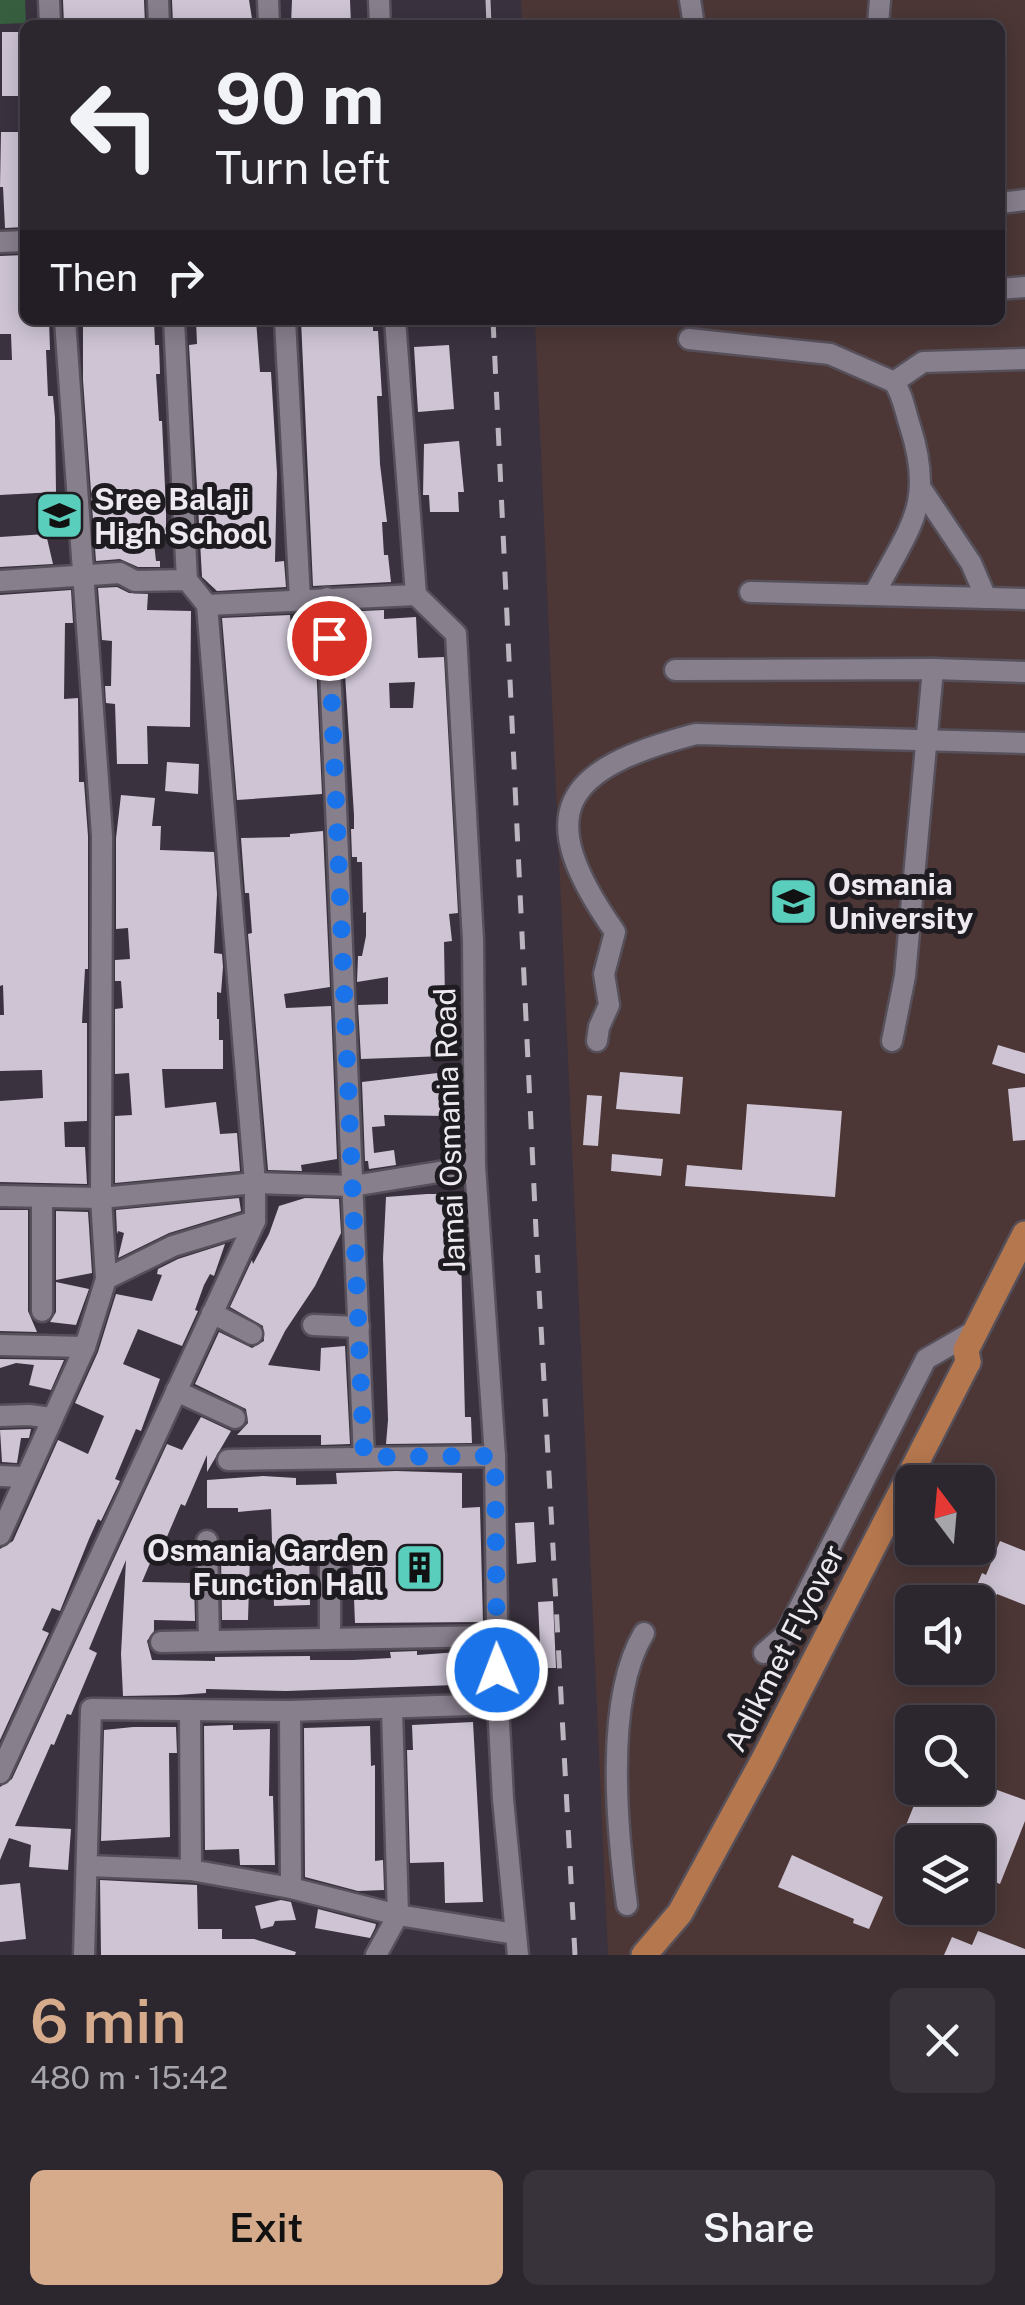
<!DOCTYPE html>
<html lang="en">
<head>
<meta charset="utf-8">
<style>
	:root { --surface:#2c262f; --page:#38323b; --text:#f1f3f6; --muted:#a6a5aa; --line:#48434b; --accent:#d6ab8b }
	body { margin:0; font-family:"Public Sans",sans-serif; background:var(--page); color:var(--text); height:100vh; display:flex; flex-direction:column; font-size:38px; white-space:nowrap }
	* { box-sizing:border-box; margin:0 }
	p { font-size:32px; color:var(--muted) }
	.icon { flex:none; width:55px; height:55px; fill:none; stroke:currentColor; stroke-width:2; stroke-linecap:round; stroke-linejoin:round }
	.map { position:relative; height:1955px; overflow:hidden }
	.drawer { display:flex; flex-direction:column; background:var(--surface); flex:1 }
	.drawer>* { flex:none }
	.hud { position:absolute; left:20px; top:20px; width:985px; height:305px; border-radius:15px; box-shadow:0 5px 25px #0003,0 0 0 2px var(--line); background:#2c262f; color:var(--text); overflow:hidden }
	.needle { width:65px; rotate:344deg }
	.controls { position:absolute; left:895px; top:1465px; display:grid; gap:20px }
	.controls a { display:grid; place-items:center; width:100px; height:100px; border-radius:15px; background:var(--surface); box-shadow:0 5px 25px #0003,0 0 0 2px var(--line); font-size:50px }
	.pin { position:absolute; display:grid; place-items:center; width:85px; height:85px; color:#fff; margin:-42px; border:5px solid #fff; border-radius:50%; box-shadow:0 2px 10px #0007 }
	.me { position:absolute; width:110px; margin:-55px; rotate:359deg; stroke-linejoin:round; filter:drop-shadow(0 0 8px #0008) }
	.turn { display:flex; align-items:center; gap:35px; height:210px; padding:0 30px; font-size:45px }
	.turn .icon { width:130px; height:130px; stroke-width:2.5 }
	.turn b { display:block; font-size:70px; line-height:85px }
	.then { display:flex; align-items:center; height:95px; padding:0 30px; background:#0003; gap:20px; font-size:38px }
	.round { display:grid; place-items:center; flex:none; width:105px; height:105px; border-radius:15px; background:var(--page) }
	.summary { display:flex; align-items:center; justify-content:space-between; height:170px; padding:0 30px }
	h1 { font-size:60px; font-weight:600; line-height:75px; color:var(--accent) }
	.cta { display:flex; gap:20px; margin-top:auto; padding:20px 30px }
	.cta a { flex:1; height:115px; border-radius:15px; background:var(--accent); color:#111; font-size:40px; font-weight:600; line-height:115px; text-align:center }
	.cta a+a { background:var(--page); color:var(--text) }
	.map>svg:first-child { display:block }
</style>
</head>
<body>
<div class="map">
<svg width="1025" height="1955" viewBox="0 0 1025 1955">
	<rect width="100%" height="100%" fill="#3a323f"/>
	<path fill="#4c3736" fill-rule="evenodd" d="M521,0h504v1955h-417l-73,-1635h465v-295h-478zM912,1482h66v66h-66zM912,1602h66v66h-66zM912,1722h66v66h-66zM912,1842h66v66h-66z"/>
	<path fill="#375f3f" d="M0,0h25l1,23 -26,1z"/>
	<g fill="#cec4d4" fill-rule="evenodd">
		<path d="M63,0h81l1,25h-81z"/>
		<path d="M172,0h77l4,25h-80z"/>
		<path d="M292,0h58l1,25h-60z"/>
		<rect x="2" y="32" width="23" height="64"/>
		<path d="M1,132h24v95l-20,1 -2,-41h-3z"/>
		<path d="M25,255v65h24l1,30h-4l2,46h5l2,22 1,74 -56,3v-135h12l-1,-26h-11v-78z"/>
		<path d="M83,320h71l1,25h4l1,29h-4l3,47h3l4,88v25h-13l3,27h4v6h-22l-18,-8 -24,2 -13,-181z"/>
		<path d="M196,320h60l4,52h11l6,101 -2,89 9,-1 2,26 -69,4 -15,-14 -13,-232 8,-1z"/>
		<path d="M301,320h72v11h5l4,65h-5l3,68 7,58h-5l2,33h4l3,27 -78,4z"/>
		<path d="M449,345l5,64 -36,3 -4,-65z"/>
		<path d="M459,441l5,51h-6l1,20h-29l-1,-17h-6l1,-51z"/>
		<path d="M46,534l7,30 -53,3v-30z"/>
		<path d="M117,587l12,6 19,1 -1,16 44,1 -1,116 -43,-1 1,38h-31l-2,-60 -9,-1 -1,-17h6l1,-45 -10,-1 -4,-52z"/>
		<path d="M71,590l2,33h-8l-1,76 14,-1 1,84h5l4,54v133h-3l-3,54h5v98l-23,1 1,25h20l2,37 -87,-2v-81l43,-3 -1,-28 -42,1v-56h4l-1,-30 -3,1v-391z"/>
		<path d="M384,610v9l32,-2 2,41 26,-1 14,256 -9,1 3,27 -8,1 2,114 -85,3 -3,-54 30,-1v-27l-31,5 1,-26h4l4,-20v-24l-3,1 -1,-51h-5v-5h-5l-1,-28h3v-14l-13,-203zM415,682l-2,26h-23l-1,-25z"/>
		<path d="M290,615l2,23 17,-1 3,27 4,-1 6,131 -85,6 -15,-182z"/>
		<path d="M167,762l32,2 -1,30 -33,-3z"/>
		<path d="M121,795l34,3 -3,28h9l-1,24 54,2 3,42 -3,59 8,1 1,13 -2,26 -4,-1v27h2v21h4v29h-61l3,39 51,-6 4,32 17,-1 3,38 -125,12v-67l17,-1 -3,-42 -14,1v-65l8,-1 -2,-27h-6v-21l15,-1 -2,-31 -12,1v-91z"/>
		<path d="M323,831l7,156 -46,7 2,14 45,-2 6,153 -36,6 1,6 -34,-1 -20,-236 4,-1 -3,-40h-4l-4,-55 49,-1v-3z"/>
		<path d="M998,1045l27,8v21l-33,-10z"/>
		<path d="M446,1072l1,44 -63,-1 1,11 -13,1 2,26 20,-3 2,15 -27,4 -1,-8h-3l-3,-79z"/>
		<path d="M620,1072l63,5 -3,37 -64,-5z"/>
		<path d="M1025,1087v53l-12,1 -5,-52z"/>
		<path d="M587,1095l15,1 -4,50 -15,-1z"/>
		<path d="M747,1104l95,7 -7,86 -150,-11 2,-21 55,5z"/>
		<path d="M612,1154l51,5 -2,17 -50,-5z"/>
		<path d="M427,1194h32l-3,60 5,-1 4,164h6l1,26 -86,1 2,-24 -5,-162 3,-61z"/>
		<path d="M239,1198l2,13 -72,22 -51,25 6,-25 -6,-2 -1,3 -1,-24z"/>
		<path d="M305,1198l34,1 2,34 -26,53 -30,45 -17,34 52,6 1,-23 24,-2 5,98 -29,1v-10h-84l11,-12 -2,-14 -51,-25 24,-52 33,16 12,-7 -1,-15 -33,-19 22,-47 1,4 16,-30 10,-28z"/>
		<path d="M0,1210h28v101l9,21 -37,-1z"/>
		<path d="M56,1211l32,1 4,61 -36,7z"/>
		<path d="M225,1244l-11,32 -4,-2 -6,11 -9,25 3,1 -16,35 -44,-17 -15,35 37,15 -19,52 -5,-2 -21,50 5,2 -19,40 -3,-2 -9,20 -29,72 -8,-3 -10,22 7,3 -49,107v-191l13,-8 45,-101 30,14 3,-7 13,-31 -29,-13 23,-51 18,-58 36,7 10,-26 -5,-1 1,-5 20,-10z"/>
		<path d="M56,1282l33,7 -13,36 -26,-3 6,-10z"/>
		<path d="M0,1359l64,1 -13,30 -22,-5 5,-20 -18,-2 -16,5z"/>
		<path d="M201,1417l30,14 -24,41v-17l-22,51 -4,-2 -15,35 -5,-2 -19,45 52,1 1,38 -41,-1v11l-7,10 5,19 63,1v-4l95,-1v4h43l38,-2 -1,-6 27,-1v4l56,-4v6h10l1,27 -198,7 -80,-2v4l-28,2 -55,1 -2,-42 5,-94 -37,89 8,4 -26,62 -4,-1 -13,31 -3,-1 -36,82 56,3 -3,41 -39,-3 2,-22 -22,-7 -9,22v-73l12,-8 155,-335 15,6z"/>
		<path d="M31,1429l-2,9h-8l-4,25 -15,-1 -2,-32z"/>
		<path d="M396,1471l66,2v35l18,-1 3,115 -128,1 -3,-73h-9l-5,-8 -7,-3 -9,3 -5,8h-8l1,55 -36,1 -3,-97 -33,3v-4h-31v-28l56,-4 33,2v7l41,-1 -1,-11z"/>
		<path d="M534,1522l2,40 -19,2 -2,-41z"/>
		<path d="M1000,1541l25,10v54l-28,-11 -3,6 -14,-6 2,-7 -5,-2 5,-12 4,2z"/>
		<path d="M221,1554l29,1 -2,65h-26z"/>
		<path d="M553,1601l3,67h-15l-3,-66z"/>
		<path d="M473,1722l10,180 -38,1 -1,-41 -34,1 -3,-113h6l-1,-25z"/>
		<path d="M233,1725v5l37,-1 -1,67h4l2,69h-35l-1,-16 -34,1 -1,-124z"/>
		<path d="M370,1726l1,40 4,-1v96l8,-1 1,30 -26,1 -53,-14 -1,-149z"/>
		<path d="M133,1727h43l1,26h-8l1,84 -69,4 3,-111z"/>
		<path d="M978,1783l47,17v21l-25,63 -22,-9v-33h-35l-23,-9 -4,9h-4v8l-14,-5 23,-57h57z"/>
		<path d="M792,1855l91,42 -14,32 -16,-6 1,-4 -76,-32z"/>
		<path d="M100,1880l97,5 1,44h24v10h32l42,13 -1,3h-194z"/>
		<path d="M20,1883l6,56 -26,3v-57z"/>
		<path d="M281,1900l10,2 5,18 -21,1 -2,5 -12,3 -6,-23z"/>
		<path d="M318,1909l58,15 -1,4 -5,10 -55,-10z"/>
		<path d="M978,1931l47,18v6h-81l8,-18 20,8z"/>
	</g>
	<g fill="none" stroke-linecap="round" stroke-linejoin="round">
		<defs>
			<g id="minor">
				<path d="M49,0l1,25"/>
				<path d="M158,0l1,25"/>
				<path d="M268,0l1,25"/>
				<path d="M379,0l1,25"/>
				<path d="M690,0l4,25"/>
				<path d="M878,25l2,-25"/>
				<path d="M1000,203l25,-3"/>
				<path d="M0,242l25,-1"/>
				<path d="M1000,289l25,-2"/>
				<path d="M174,320l13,260"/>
				<path d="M285,320l15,279"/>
				<path d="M395,320l21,275 40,39 17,306 2,226 20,290 3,248 5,95 15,156"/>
				<path d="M689,339l141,15 64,28"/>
				<path d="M922,490l49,73 15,35"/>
				<path d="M0,581l120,-8 15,8 52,-1 20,25 209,-10"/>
				<path d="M750,592l275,7"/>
				<path d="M875,593c35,-67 60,-89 35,-167 -5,-15 -7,-31 -16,-44l29,-20 102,-3"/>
				<path d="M327,598l37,859"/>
				<path d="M675,670l258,-1 92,3"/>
				<path d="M597,1041l2,-14 10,-22 -5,-31 11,-42c-84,-120 -54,-163 81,-198l329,9"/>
				<path d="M892,1041l13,-65 28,-307"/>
				<path d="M0,1196l101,2 154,-15 98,3 122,-20"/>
				<path d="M106,1279l67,-33 82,-25"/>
				<path d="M42,1311v-114"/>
				<path d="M212,1313l40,21"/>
				<path d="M313,1325l46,2"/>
				<path d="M0,1345l85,2"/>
				<path d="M176,1391l59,27"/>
				<path d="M0,1416l29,-1 23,3"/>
				<path d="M228,1460l267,-4"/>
				<path d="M0,1476l24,1"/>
				<path d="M0,1535l85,-188 21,-68 -5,-81 1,-362 -37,-516"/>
				<path d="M207,1541l2,100"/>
				<path d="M330,1638v-85"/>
				<path d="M161,1642l335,-6"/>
				<path d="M764,1653l22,-19 140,-275 52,-30"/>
				<path d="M190,1711l1,159"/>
				<path d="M290,1711l1,177"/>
				<path d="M0,1773l255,-552v-38l-48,-578"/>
				<path d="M88,1866l103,4 100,18 107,27 117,19"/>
				<path d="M627,1905c-10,-75 -23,-206 17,-272"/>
				<path d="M84,1955l7,-246 199,2 208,-7"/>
				<path d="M376,1955l22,-40 -6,-206"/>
			</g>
			<g id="major">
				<path d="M968,1362l-2,-12 59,-116"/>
				<path d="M644,1955l36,-42 83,-152 205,-399"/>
			</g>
		</defs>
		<use href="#minor" stroke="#56505a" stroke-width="25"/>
		<use href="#major" stroke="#56505a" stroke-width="30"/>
		<use href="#minor" stroke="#887f8d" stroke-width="20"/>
		<use href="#major" stroke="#b5774e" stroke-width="25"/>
		<g stroke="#bbb5bf" stroke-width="5" stroke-dasharray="18 18" stroke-linecap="butt">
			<path d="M488,0l1,25"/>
			<path d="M493,320l44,932 38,703"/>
		</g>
	</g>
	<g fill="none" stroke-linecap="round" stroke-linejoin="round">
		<path stroke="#1a73e8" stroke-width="18" stroke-dasharray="0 32.4" d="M329,638l35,819 131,-1 2,214"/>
	</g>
	<defs>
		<symbol id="school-square" viewBox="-11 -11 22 22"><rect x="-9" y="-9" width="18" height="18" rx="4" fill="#5acebc" stroke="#1f1c21"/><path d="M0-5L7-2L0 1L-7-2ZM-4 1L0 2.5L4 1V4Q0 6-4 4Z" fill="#111"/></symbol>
		<symbol id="university-square" viewBox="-11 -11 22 22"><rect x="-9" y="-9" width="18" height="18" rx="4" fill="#5acebc" stroke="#1f1c21"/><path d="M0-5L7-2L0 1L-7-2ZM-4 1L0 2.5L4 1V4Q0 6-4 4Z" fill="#111"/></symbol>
		<symbol id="building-square" viewBox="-11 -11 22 22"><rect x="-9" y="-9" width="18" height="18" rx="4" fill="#5acebc" stroke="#1f1c21"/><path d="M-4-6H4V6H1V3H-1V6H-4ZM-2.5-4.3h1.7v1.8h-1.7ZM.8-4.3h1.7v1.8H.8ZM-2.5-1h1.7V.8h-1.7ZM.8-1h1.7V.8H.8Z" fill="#111"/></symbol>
	</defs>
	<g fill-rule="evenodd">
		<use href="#school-square" x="32" y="488" width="55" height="55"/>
		<use href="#university-square" x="766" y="874" width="55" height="55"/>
		<use href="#building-square" x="392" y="1540" width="55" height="55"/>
	</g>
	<g text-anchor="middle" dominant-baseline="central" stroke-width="10" stroke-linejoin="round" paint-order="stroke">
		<g font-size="30" font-weight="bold" fill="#eee9f1" stroke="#1f1c21" text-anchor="start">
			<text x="94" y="499">Sree Balaji<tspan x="94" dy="34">High School</tspan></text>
			<text x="828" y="884">Osmania<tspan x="828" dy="34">University</tspan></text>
			<text x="384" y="1550" text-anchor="end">Osmania Garden<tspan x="384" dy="34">Function Hall</tspan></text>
		</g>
		<g font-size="30" fill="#eee9f1" stroke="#1f1c21">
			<text transform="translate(449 1130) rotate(-92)">Jamai Osmania Road</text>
			<text transform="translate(784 1648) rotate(-63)">Adikmet Flyover</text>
		</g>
	</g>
</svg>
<div class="controls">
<a><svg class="needle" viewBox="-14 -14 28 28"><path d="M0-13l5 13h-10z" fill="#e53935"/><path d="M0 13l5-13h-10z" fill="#a6a5aa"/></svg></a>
<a><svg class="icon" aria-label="sound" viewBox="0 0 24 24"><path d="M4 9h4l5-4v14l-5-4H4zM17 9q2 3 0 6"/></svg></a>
<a><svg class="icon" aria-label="search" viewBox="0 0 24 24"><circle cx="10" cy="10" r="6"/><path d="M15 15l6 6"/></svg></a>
<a><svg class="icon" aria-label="layers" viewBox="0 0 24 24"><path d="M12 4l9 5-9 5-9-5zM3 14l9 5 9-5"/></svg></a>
</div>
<div class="pin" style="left:329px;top:638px;background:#d93025"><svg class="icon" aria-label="arrive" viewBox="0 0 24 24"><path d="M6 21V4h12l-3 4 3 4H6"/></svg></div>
<svg class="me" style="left:497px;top:1670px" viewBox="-20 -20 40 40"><circle r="17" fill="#1a73e8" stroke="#fff" stroke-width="3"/><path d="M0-11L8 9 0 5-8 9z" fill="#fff"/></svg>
<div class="hud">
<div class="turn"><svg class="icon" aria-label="left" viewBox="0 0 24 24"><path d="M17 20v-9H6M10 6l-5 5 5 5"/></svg><div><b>90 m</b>Turn left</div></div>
<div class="then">Then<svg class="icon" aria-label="right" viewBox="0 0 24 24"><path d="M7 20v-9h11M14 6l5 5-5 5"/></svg></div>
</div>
</div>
<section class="drawer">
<div class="summary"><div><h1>6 min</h1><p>480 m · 15:42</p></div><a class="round"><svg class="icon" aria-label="close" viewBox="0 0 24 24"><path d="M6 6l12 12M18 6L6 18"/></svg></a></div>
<div class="cta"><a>Exit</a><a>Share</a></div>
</section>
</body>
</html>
